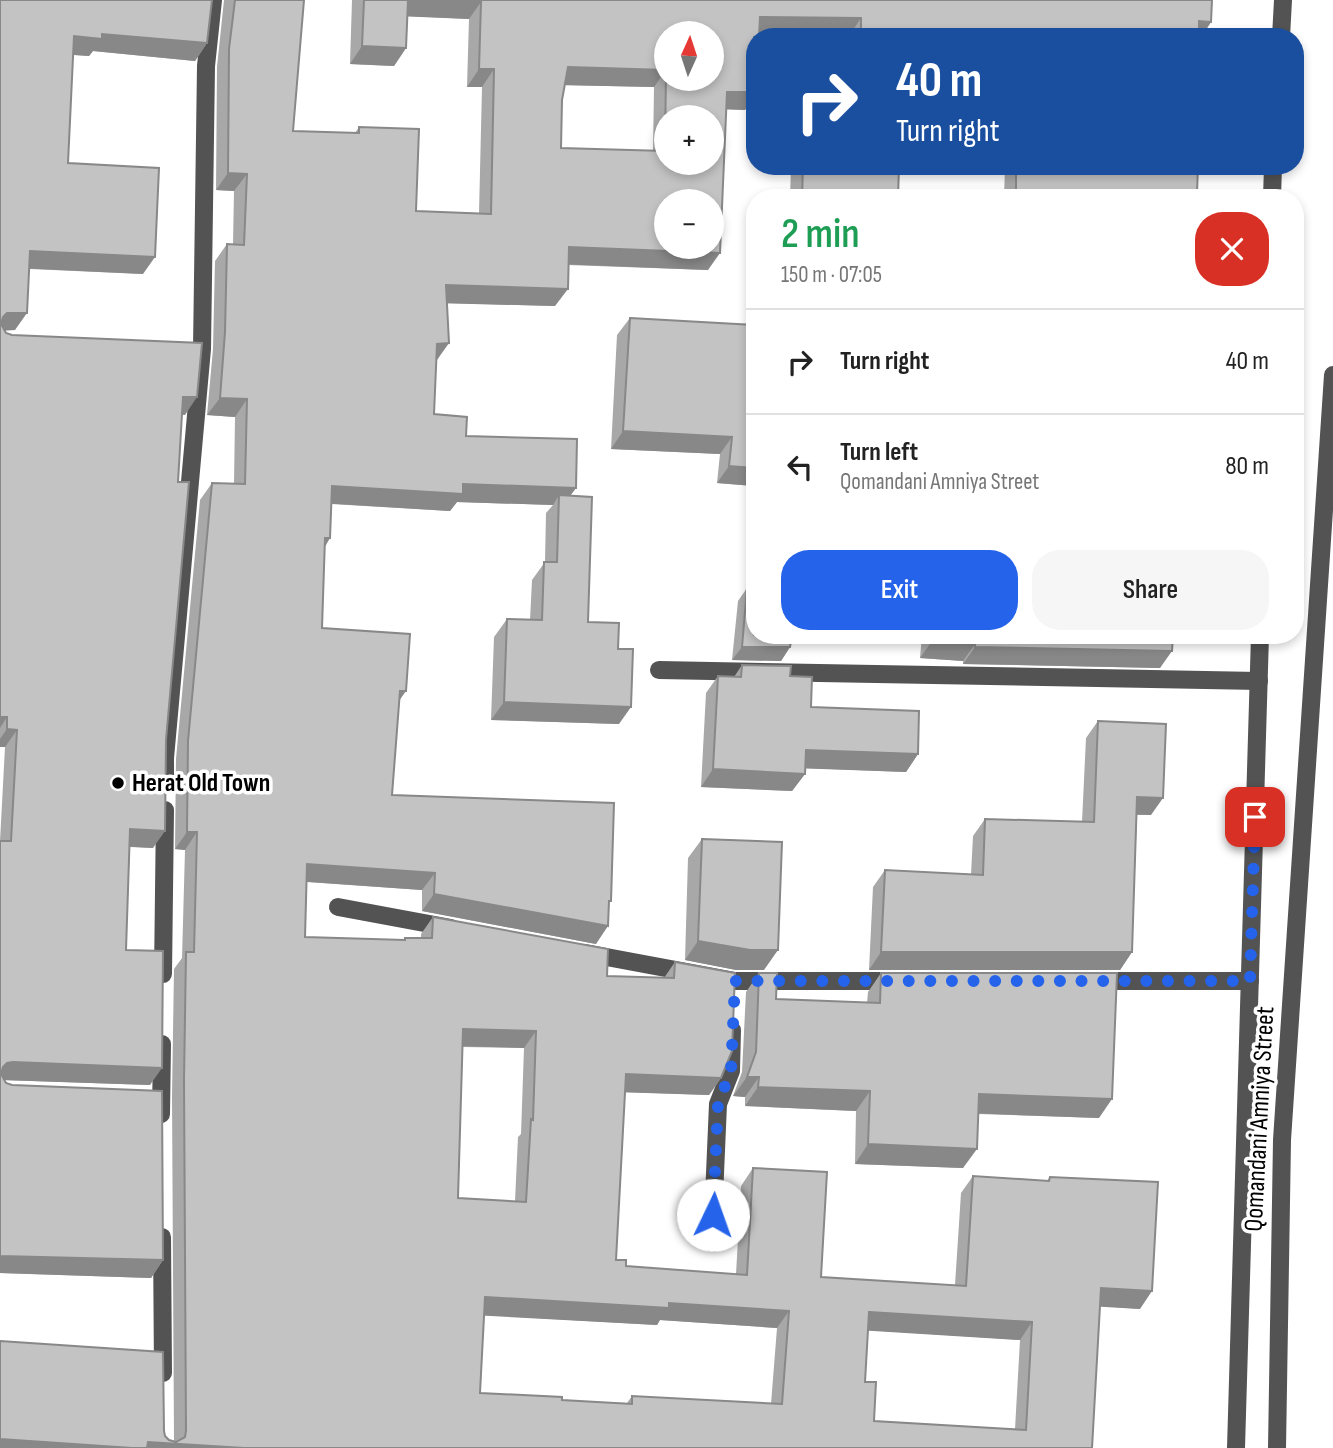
<!DOCTYPE html>
<html lang="en">
<head>
<meta charset="utf-8">
<style>
	:root { --surface:#fff; --page:#f6f6f6; --text:#222; --muted:#767676; --line:#e0e0e0; --accent:#2563eb }
	body { margin:0; font-family:"Sofia Sans Condensed",sans-serif; background:var(--page); color:var(--text); height:100vh; display:flex; flex-direction:column; font-size:26px; white-space:nowrap }
	* { box-sizing:border-box; margin:0 }
	p { font-size:23px; color:var(--muted) }
	.icon { flex:none; width:38px; height:38px; fill:none; stroke:currentColor; stroke-width:2; stroke-linecap:round; stroke-linejoin:round }
	.map { position:relative; flex:1; overflow:hidden }
	.sheet { position:absolute; left:746px; top:189px; width:558px; height:455px; display:flex; flex-direction:column; background:var(--surface); border-radius:28px; box-shadow:0 4px 10px #0003 }
	.sheet>* { flex:none }
	.top-card { position:absolute; left:746px; top:28px; width:558px; height:147px; border-radius:28px; box-shadow:0 4px 10px #0003; background:#1a4fa0; color:#fff; overflow:hidden }
	.needle { width:46px; rotate:3deg }
	.fabs { position:absolute; left:654px; top:21px; display:grid; gap:14px }
	.fabs a { display:grid; place-items:center; width:70px; height:70px; border-radius:50%; background:var(--surface); box-shadow:0 4px 10px #0003; font-size:35px }
	.pin { position:absolute; display:grid; place-items:center; width:60px; height:60px; color:#fff; margin:-30px; border-radius:14px; box-shadow:0 4px 10px #0006 }
	.me { position:absolute; width:77px; margin:-38px; rotate:3deg; stroke-linejoin:round; filter:drop-shadow(0 0 5px #0008) }
	.turn { display:flex; align-items:center; gap:24px; height:147px; padding:0 35px; font-size:32px }
	.turn .icon { width:91px; height:91px; stroke-width:2.5 }
	.turn b { display:block; font-size:49px; line-height:60px }
	.round { display:grid; place-items:center; flex:none; width:74px; height:74px; border-radius:28px; background:var(--page) }
	.overview { display:flex; align-items:center; justify-content:space-between; height:119px; padding:0 35px }
	h1 { font-size:42px; font-weight:600; line-height:52px; color:#1e9e55 }
	.button { display:flex; gap:14px; margin-top:auto; padding:14px 35px }
	.button a { flex:1; height:80px; border-radius:28px; background:var(--accent); color:#fff; font-size:28px; font-weight:600; line-height:80px; text-align:center }
	.button a+a { background:var(--page); color:var(--text) }
	ul { padding:0; list-style:none }
	li { display:flex; align-items:center; gap:21px; height:105px; padding:0 35px; border-top:2px solid var(--line) }
	li div { flex:1 }
	li b { display:block; font-size:26px }
	li em { font-style:normal }
	.map>svg:first-child { display:block }
</style>
</head>
<body>
<div class="map">
<svg width="1333" height="1448" viewBox="0 0 1333 1448">
	<rect width="100%" height="100%" fill="#fff"/>
	<g fill="none" stroke-linecap="round" stroke-linejoin="round">
		<g stroke="#535353" stroke-width="18">
			<path d="M1281,37l2,-37"/>
			<path d="M1272,198l1,-32"/>
			<path d="M659,670l600,11"/>
			<path d="M165,778v-20l37,-409 4,-283 7,-66"/>
			<path d="M338,907l113,21"/>
			<path d="M585,953l150,28h163"/>
			<path d="M163,974l2,-164"/>
			<path d="M1094,981h156"/>
			<path d="M161,1114l1,-70"/>
			<path d="M162,1237l1,136"/>
			<path d="M712,1243l6,-139 13,-33 1,-41"/>
			<path d="M1236,1448l24,-813"/>
			<path d="M1277,1448l5,-308 51,-765"/>
		</g>
	</g>
	<g fill="#a8a8a8" fill-rule="evenodd">
		<path d="M0,0l207,43 -12,18 -102,-10 -4,5 -16,-1 -5,108 75,111 -114,-5 -14,61h-11l2,3 179,82 -3,-1 -29,434 -23,-1 -4,103 24,135 -146,-5 159,180 -12,18 -151,-5v-432l5,-94h-5z"/>
		<path d="M224,0h80l-11,131 62,2 4,-6 57,84 63,2 3,-126h-15l2,-68 -61,-3 -2,32 -12,18 -44,-2 2,-64h860l-1,22 -10,15h-352v-1l-90,-1 -5,2v59l-9,14 -19,-1 -18,161 -140,-5 -13,41 -108,-3 -11,57 -2,54 32,22 110,52 -6,8 18,126 30,27 1,75 -128,-4 3,-83 13,-18 23,1 2,-40 13,-18 1,-49 7,-8 -96,-3 -7,9 -119,-7 -1,34 -5,9 -3,81 77,73 -7,94 217,108 -13,41 -174,-33v-21l-115,-8 -2,55 98,3 2,-2h16v-4l12,-17 174,59 57,2 11,-16 46,116 -12,17 -84,-3 -9,168 10,6 110,8 5,-88 12,-18 68,109 134,8 6,-92 12,-17 74,5 3,-4 90,132 -40,-3 -8,142h-1092l164,-17 1,5 4,4 5,2 -2,-345 2,-128 8,-11 3,-108 -10,-1 1,-90 24,-259 12,-17 22,1 1,-67 -28,-2 6,-66 2,-88 12,-17h6l1,-53 -18,-1 1,-123zM565,85l89,2 -1,64 -92,-3 1,-48zM462,1047l62,1 -3,86 -3,3 -3,64 -57,-3zM484,1315l173,10 3,-5 117,8 -6,76 -139,-8 -5,7 -65,-3 -82,-7zM868,1330l152,10 -5,89 -141,-8 -9,-39z"/>
		<path d="M791,166h108l-1,32h-108z"/>
		<path d="M1005,166h193l-1,27 9,5h-202z"/>
		<path d="M630,318l124,7v161l-37,-3 3,-29 -109,-5 6,-114z"/>
		<path d="M747,588l43,59 -9,14 -49,-1 6,-59z"/>
		<path d="M922,635h251l-13,33 -197,-4v-3l-43,-3z"/>
		<path d="M742,665l48,11 21,31 107,47 -12,18 -101,-4v6l-13,17 -91,-4 5,-94 12,-17 16,1z"/>
		<path d="M1098,721l53,94h-14l-5,137 -12,18h-251l4,-83 12,-17 86,4 2,-38 12,-17 97,3 4,-84z"/>
		<path d="M702,839l62,131h-28l-51,-10 3,-102z"/>
		<path d="M759,973l17,26 91,4 1,-11 13,-19 218,145 -121,-4 -15,54 -108,-4 1,-53 -111,-5v-9l-12,-1 9,-24 4,-80z"/>
	</g>
	<g fill="#888">
		<path d="M407,0h35l39,2 -12,17 -73,-3z"/>
		<path d="M760,17l101,1 -12,18 -101,-2z"/>
		<path d="M1199,21l12,1 -10,15h-13z"/>
		<path d="M102,34l105,9 -12,18 -102,-10 -4,5 -27,-2 12,-18z"/>
		<path d="M362,46l44,2 -12,18 -44,-2z"/>
		<path d="M568,67l98,3 -12,17 -98,-2z"/>
		<path d="M479,69h15l-12,18h-15z"/>
		<path d="M727,92h27v4l-9,14 -30,-1z"/>
		<path d="M228,173l19,1 -13,17 -18,-1z"/>
		<path d="M569,247l151,6 -12,17 -151,-6z"/>
		<path d="M30,251l125,6 -12,17 -125,-6z"/>
		<path d="M446,285l122,4 -13,17 -121,-3z"/>
		<path d="M7,313h20l-12,17 -15,1v-10z"/>
		<path d="M449,343l-12,17 -12,1 12,-17z"/>
		<path d="M183,397h14l-12,18 -14,-1z"/>
		<path d="M220,398l27,1 -12,18 -28,-2z"/>
		<path d="M623,431l109,6 -12,17 -109,-5z"/>
		<path d="M729,466l25,2v18l-37,-3z"/>
		<path d="M463,484l113,4 -13,17 -4,-10 -6,10 -96,-3 -7,9 -130,-8 12,-17z"/>
		<path d="M325,538h5l-12,18z"/>
		<path d="M932,641l43,3 -12,17 -43,-3z"/>
		<path d="M742,647h48l-9,14 -49,-1z"/>
		<path d="M975,647l197,4 -12,17 -197,-4z"/>
		<path d="M400,691h6l-12,17z"/>
		<path d="M504,702l127,5 -12,17 -128,-4z"/>
		<path d="M0,717h7l-7,11z"/>
		<path d="M7,729l10,1 -12,17h-5v-8z"/>
		<path d="M806,750l112,4 -12,18 -113,-4z"/>
		<path d="M713,769l92,5 -13,17 -91,-4z"/>
		<path d="M1137,797l26,1 -12,17 -26,-1z"/>
		<path d="M130,829l35,2 -12,17 -35,-2z"/>
		<path d="M187,832h10l-12,18 -10,-1z"/>
		<path d="M307,864l128,9 -13,17 -127,-9z"/>
		<path d="M434,894l174,32 -12,18 -174,-33z"/>
		<path d="M698,941l80,9 -14,20h-28l-51,-10z"/>
		<path d="M881,952h251l-12,18h-251z"/>
		<path d="M463,1029l73,2 -12,17 -73,-2z"/>
		<path d="M13,1062l149,6 -12,17 -150,-5 3,-13 4,-4z"/>
		<path d="M626,1074l95,4 -12,17 -95,-3z"/>
		<path d="M747,1077h12l-14,20 -12,-1z"/>
		<path d="M758,1087l112,4 -14,20 -111,-5z"/>
		<path d="M979,1094l133,5 -13,19 -134,-5z"/>
		<path d="M868,1144l109,5 -14,19 -108,-4z"/>
		<path d="M0,1256l163,4 -12,18 -151,-5z"/>
		<path d="M1101,1288l51,3 -12,18 -52,-3z"/>
		<path d="M485,1297l184,6 120,8 -12,17 -117,-8 -3,5 -185,-10z"/>
		<path d="M869,1312l163,10 -12,18 -163,-10z"/>
		<path d="M0,1439l132,9h-132z"/>
		<path d="M148,1442l96,6h-100z"/>
	</g>
	<g fill="#c3c3c3" stroke="#888" stroke-width="2" fill-rule="evenodd">
		<path d="M0,0h212l-5,43 -105,-9v5l-28,-3 -6,127 91,5 -4,89 -125,-6 -3,62h-20l-4,4 -2,7 5,9 6,2 190,8 -5,54h-14l-5,85h11l-23,258 -1,91 -35,-2 -4,121 37,1 -1,117 -149,-6 -6,1 -4,4 -2,7 5,9 6,2 150,6 1,169 -163,-4v-415h11l6,-111 -10,-1v-12h-7z"/>
		<path d="M235,0h69l-11,131 66,2v-6l60,2 -3,82 75,3 3,-145h-15l2,-67 -39,-2h770l-1,22 -12,-1v16h-338v-19l-101,-1 -1,20h-5v55h-27l-7,161 -151,-6 -1,42 -122,-4 3,58 -12,1 -3,70 33,3 -1,19 111,3 -1,49 -113,-4v10l-131,-8 -2,52h-5l-3,90 88,6 -4,57h-6l-8,104 222,8 -3,98h-2l-1,25 -174,-32 1,-21 -128,-9 -2,73 100,3v-2h27l1,-21 175,32 -1,27 67,2 1,-16 60,11 -3,78 -11,27 -95,-4 -10,186h10v6l121,9 6,-107 74,4 -6,105 145,9 7,-110 76,5 1,-4 108,5 -6,109 -51,-3 -9,160h-848l-96,-6 -1,6h-15l-132,-9v-98l163,11 1,79 1,5 4,4 7,2 9,-5 1,-6 -2,-351 2,-128h8l3,-120h-10l1,-91 24,-258 33,1 2,-85 -27,-1 5,-66 2,-88 17,1 3,-71 -19,-1 1,-124zM667,33h45v46h-45zM568,67l98,3 -1,81 -104,-3 1,-48zM667,117h45v46h-45zM667,201h45v46h-45zM463,1029l73,2 -3,89 -2,-1 -5,83 -68,-4zM485,1297l184,11v-5l120,8 -7,93 -150,-8v8l-70,-4v-3l-82,-4zM869,1312l163,10 -6,108 -152,-9 2,-39h-11z"/>
		<path d="M364,0h44l-2,48 -44,-2z"/>
		<path d="M803,166h96l-1,32h-96z"/>
		<path d="M1016,166h182l-1,27 10,1 -1,4h-190z"/>
		<path d="M630,318l124,7v143l-25,-2 3,-29 -109,-6z"/>
		<path d="M559,495l33,2 -4,125 31,1 -1,26h15l-2,58 -127,-5 3,-83 35,1 2,-58h13z"/>
		<path d="M747,588l7,1v46h38l-2,12h-48z"/>
		<path d="M933,635h240l-1,16 -197,-4v-3l-43,-3z"/>
		<path d="M742,665l49,1 -1,10 22,1 -1,30 108,4 -1,43 -112,-4 -1,24 -92,-5 5,-93 23,1z"/>
		<path d="M1098,721l68,3 -3,74 -26,-1 -5,155h-251l4,-82 98,5 2,-56 109,3z"/>
		<path d="M702,839l80,3 -4,108h-28l-52,-9z"/>
		<path d="M759,973h18l-1,26 104,4 1,-30h236l-5,126 -133,-5 -2,55 -109,-5 2,-53 -112,-4 1,-10h-12l9,-25z"/>
	</g>
	<g fill="none" stroke-linecap="round" stroke-linejoin="round">
		<path stroke="#2563eb" stroke-width="12" stroke-dasharray="0 21.6" d="M713,1215l5,-111 13,-33 4,-90h515l5,-164"/>
	</g>
	<circle fill="#000" stroke="#fff" stroke-width="2.5" cx="118" cy="783" r="7"/>
	<g text-anchor="middle" dominant-baseline="central" stroke-width="7" stroke-linejoin="round" paint-order="stroke">
		<g font-size="26" font-weight="bold" fill="#000" stroke="#fff" text-anchor="start">
			<text x="132" y="783">Herat Old Town</text>
		</g>
		<g font-size="26" fill="#000" stroke="#fff">
			<text transform="translate(1260 1119) rotate(-87)">Qomandani Amniya Street</text>
		</g>
	</g>
</svg>
<div class="fabs">
<a><svg class="needle" viewBox="-14 -14 28 28"><path d="M0-13l5 13h-10z" fill="#e53935"/><path d="M0 13l5-13h-10z" fill="#767676"/></svg></a>
<a>+</a>
<a>−</a>
</div>
<div class="pin" style="left:1255px;top:817px;background:#d93025"><svg class="icon" aria-label="arrive" viewBox="0 0 24 24"><path d="M6 21V4h12l-3 4 3 4H6"/></svg></div>
<svg class="me" style="left:713px;top:1215px" viewBox="-20 -20 40 40"><circle r="19" fill="#fff"/><path d="M0-13L10 11 0 6-10 11z" fill="#2563eb"/></svg>
<div class="top-card">
<div class="turn"><svg class="icon" aria-label="right" viewBox="0 0 24 24"><path d="M7 20v-9h11M14 6l5 5-5 5"/></svg><div><b>40 m</b>Turn right</div></div>
</div>
<section class="sheet">
<div class="overview"><div><h1>2 min</h1><p>150 m · 07:05</p></div><a class="round" style="background:#d93025;color:#fff"><svg class="icon" aria-label="close" viewBox="0 0 24 24"><path d="M6 6l12 12M18 6L6 18"/></svg></a></div>
<ul>
<li><svg class="icon" aria-label="right" viewBox="0 0 24 24"><path d="M7 20v-9h11M14 6l5 5-5 5"/></svg><div><b>Turn right</b></div><em>40 m</em></li>
<li><svg class="icon" aria-label="left" viewBox="0 0 24 24"><path d="M17 20v-9H6M10 6l-5 5 5 5"/></svg><div><b>Turn left</b><p>Qomandani Amniya Street</p></div><em>80 m</em></li>
</ul>
<div class="button"><a>Exit</a><a>Share</a></div>
</section>
</div>
</body>
</html>
